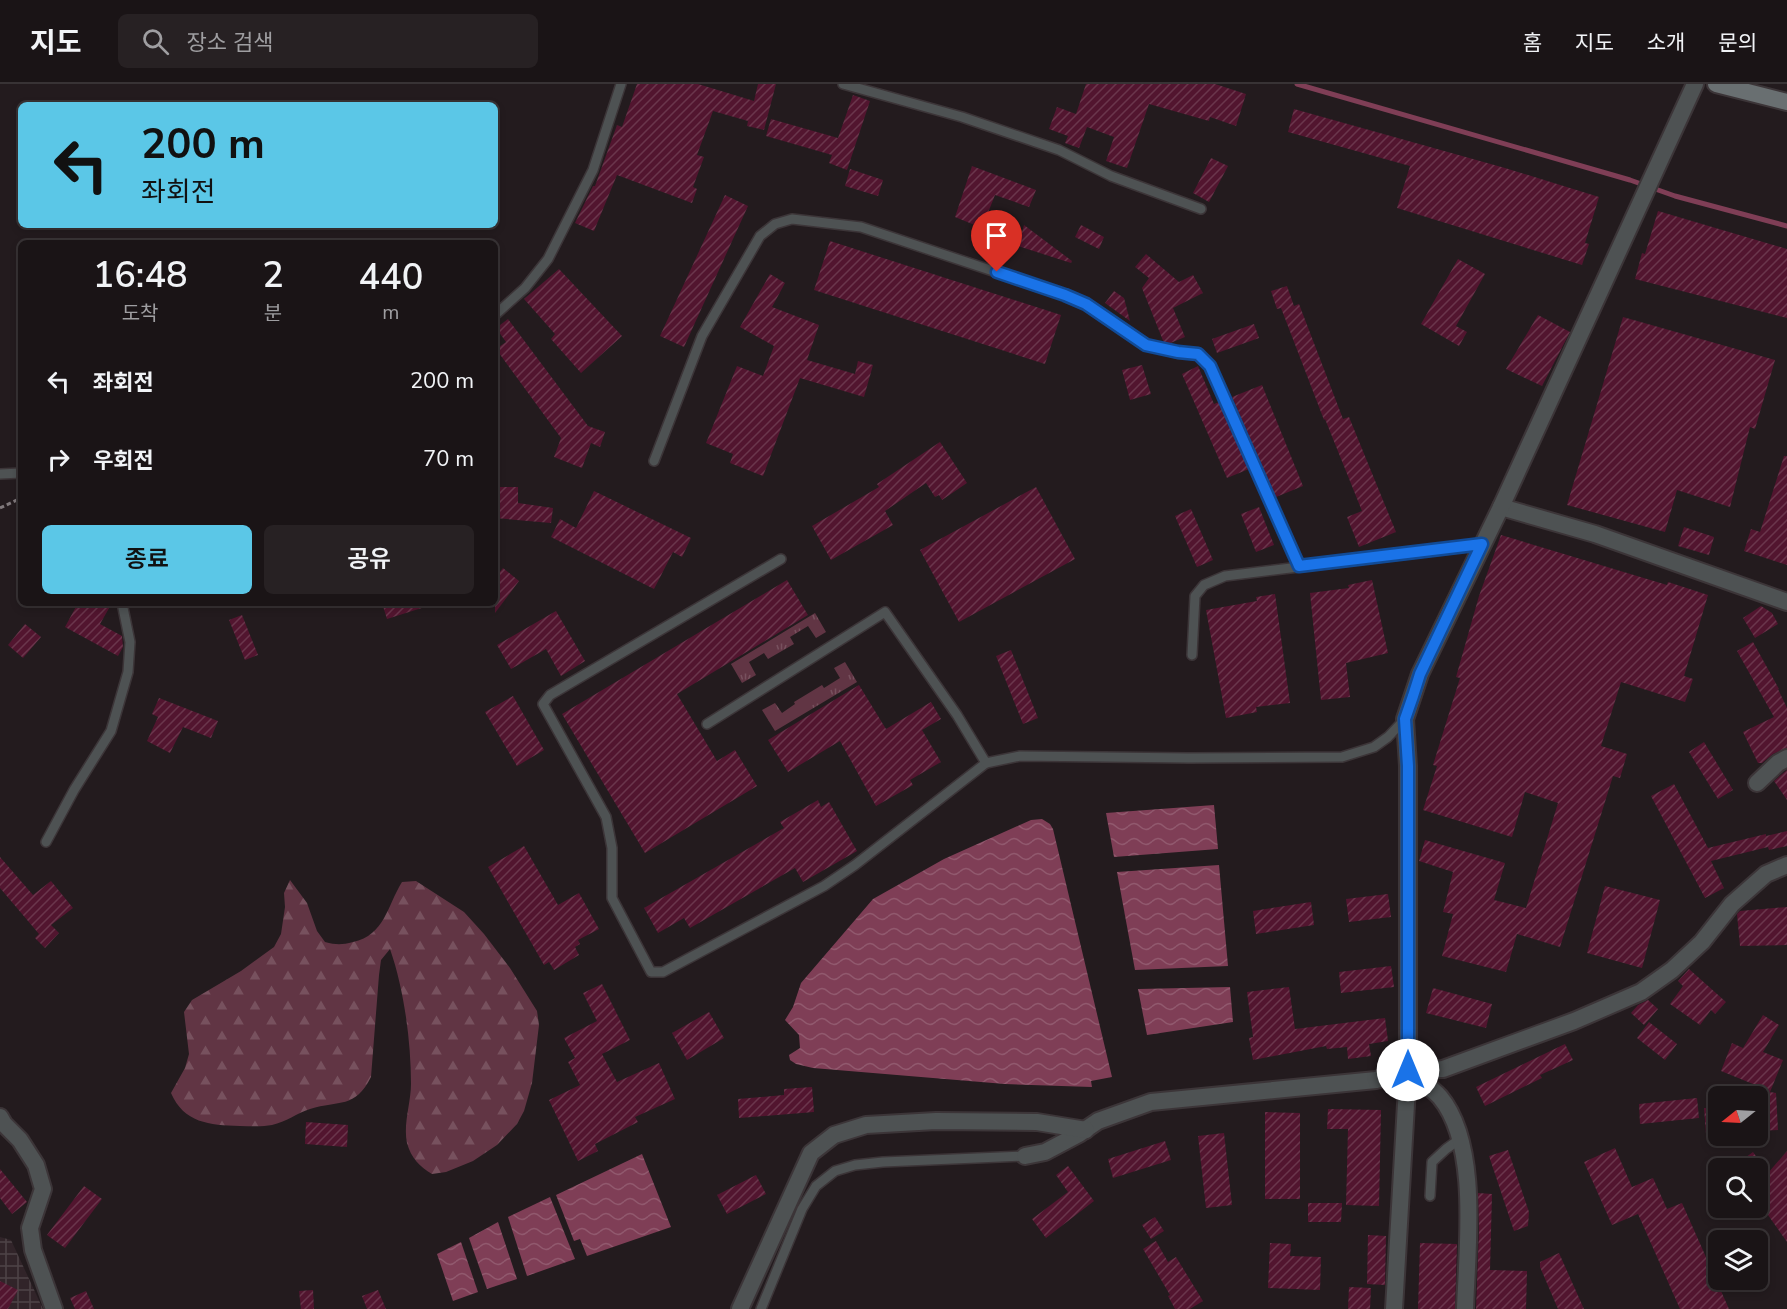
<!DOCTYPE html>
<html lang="ko">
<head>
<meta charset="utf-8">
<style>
	:root { --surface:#1a1416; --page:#272123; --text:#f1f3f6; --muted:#9f9ea1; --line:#383335; --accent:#5bc7e7 }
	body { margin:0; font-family:"Nunito Sans","Noto Sans KR",sans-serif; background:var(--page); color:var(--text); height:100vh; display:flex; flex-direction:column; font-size:22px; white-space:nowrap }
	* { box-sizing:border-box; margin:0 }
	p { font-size:20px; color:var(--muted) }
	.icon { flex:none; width:33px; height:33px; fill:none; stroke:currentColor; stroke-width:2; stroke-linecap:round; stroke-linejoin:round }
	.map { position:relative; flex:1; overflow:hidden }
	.side { position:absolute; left:18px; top:156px; width:480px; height:366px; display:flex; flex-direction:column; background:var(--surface); border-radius:9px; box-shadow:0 3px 9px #0003,0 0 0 2px var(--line) }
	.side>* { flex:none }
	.hud { position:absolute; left:18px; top:18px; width:480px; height:126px; border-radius:9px; box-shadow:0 3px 9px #0003,0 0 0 2px var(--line); background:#5bc7e7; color:#111; overflow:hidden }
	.needle { width:39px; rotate:252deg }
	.controls { position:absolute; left:1708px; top:1002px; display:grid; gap:12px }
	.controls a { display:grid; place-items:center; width:60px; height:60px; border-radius:9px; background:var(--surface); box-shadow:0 3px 9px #0003,0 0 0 2px var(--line); font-size:30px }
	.pin { position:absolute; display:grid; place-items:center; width:51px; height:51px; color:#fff; margin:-62px -26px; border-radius:50% 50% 50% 0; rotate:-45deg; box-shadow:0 0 6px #0007 }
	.pin .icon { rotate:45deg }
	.me { position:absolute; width:66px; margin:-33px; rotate:0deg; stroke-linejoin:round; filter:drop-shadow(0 0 4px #0008) }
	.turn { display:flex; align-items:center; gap:21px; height:126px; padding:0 24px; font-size:27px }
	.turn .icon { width:78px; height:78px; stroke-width:2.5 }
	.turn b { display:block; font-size:42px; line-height:51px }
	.eta { display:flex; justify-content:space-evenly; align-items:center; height:102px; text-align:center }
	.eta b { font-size:36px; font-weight:600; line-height:42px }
	.button { display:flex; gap:12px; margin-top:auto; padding:12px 24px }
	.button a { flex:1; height:69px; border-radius:9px; background:var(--accent); color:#111; font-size:24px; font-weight:600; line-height:69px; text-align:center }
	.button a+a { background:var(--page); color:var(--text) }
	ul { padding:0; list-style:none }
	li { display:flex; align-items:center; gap:18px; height:78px; padding:0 24px }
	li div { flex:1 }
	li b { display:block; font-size:22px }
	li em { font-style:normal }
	header { display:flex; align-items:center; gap:36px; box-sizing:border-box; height:84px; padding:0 30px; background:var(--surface); border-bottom:2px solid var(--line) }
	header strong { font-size:28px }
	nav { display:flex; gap:33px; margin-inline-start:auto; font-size:21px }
	.search { width:420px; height:54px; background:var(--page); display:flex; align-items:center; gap:15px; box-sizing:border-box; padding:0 21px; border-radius:9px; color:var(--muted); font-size:22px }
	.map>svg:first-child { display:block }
</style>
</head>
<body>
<header>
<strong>지도</strong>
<div class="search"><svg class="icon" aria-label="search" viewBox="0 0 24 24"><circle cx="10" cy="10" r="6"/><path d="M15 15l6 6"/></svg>장소 검색</div>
<nav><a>홈</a><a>지도</a><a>소개</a><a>문의</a></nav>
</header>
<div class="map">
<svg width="1787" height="1225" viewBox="0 0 1787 1225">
	<defs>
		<pattern id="industrial-grid" width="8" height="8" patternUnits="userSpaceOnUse" patternTransform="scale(1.5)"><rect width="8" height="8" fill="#312429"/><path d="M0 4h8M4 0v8" fill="none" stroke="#4e4347"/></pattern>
		<pattern id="grass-tufts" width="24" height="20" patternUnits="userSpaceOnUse" patternTransform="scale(1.5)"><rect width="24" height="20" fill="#613544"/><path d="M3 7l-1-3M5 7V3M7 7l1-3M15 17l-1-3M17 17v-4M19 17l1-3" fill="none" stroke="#77515e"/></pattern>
		<pattern id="forest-firs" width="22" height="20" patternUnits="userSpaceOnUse" patternTransform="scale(1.5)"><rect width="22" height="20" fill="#613544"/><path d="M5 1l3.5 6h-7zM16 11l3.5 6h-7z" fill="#77515e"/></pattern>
		<pattern id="water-waves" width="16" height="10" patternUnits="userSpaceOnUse" patternTransform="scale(1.5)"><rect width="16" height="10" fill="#7f3e56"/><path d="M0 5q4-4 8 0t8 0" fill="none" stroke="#91596e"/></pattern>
		<pattern id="building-hatch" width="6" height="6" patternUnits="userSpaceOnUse" patternTransform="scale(1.5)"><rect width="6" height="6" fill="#52152f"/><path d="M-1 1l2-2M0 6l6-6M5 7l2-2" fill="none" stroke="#6a364c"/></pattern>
	</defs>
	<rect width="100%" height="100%" fill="#231b1e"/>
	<path fill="url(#industrial-grid)" d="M0,1153l11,3 32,69h-43z"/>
	<g fill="url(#grass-tufts)">
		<path d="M815,529l11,19 -10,6 -8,-12 -18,11 4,7 -26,15 -4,-6 -15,9 7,13 -14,8 -11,-19z"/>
		<path d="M845,578l12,20 -82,49 -13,-21 13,-7 7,10 13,-9 -1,-2 28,-17 2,3 16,-10 -6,-10z"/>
	</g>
	<path fill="url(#forest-firs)" d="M290,796l17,23 10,28 8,11c11,3 17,3 28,0 32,-7 34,-36 49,-60l14,-1 48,31 20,22 26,34 27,43 2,14 -7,58 -8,28 -7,13 -20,21 -24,16 -27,11 -14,2c-12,-7 -21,-16 -25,-31 -4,-19 4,-40 4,-59 0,-43 -7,-95 -21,-135l-9,11 -2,15 -8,102c-16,32 -32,23 -61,32 -13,4 -24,13 -38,16 -10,2 -22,1 -32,1 -31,-1 -56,-3 -69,-33l14,-25 4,-14 -5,-42 8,-12 49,-29 33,-24 7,-13 4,-27 -1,-14z"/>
	<g fill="url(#water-waves)">
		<path d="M1214,721l4,44 -104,8 -8,-44z"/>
		<path d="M1042,735l8,5 3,5 59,248 -21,4 1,6 -87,-3 -192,-16 -17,-4 -6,-4 -1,-5 11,-7 -1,-13 -14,-15 8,-13 8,-24 72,-84 71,-40 87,-39z"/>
		<path d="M1219,781l9,101 -93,4 -18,-98z"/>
		<path d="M1230,903l3,35 -86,13 -9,-46z"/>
		<path d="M642,1070l29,73 -84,29 -7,-17 -6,2 -18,-46z"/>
		<path d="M550,1113l25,62 -48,17 -19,-59z"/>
		<path d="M498,1138l19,57 -30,10 -18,-51z"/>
		<path d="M461,1158l17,50 -25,9 -16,-47z"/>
	</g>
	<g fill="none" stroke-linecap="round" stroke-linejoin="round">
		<path stroke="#7f3e56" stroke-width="5" d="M1297,0l333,96 45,16 112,30"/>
	</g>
	<g fill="url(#building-hatch)">
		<path d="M637,0h61l56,17 4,-17h18l-12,46 -17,-4 1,-5 -35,-10 -16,44 7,2 -11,30 4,2 -5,14 -75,-28 -23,56 -19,-8 18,-37h2l22,-61 5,2z"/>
		<path d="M1086,0h129l31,10 -10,32 -26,-9 -1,4 -60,-17 -22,64 -21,-7 8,-24 -27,-10 -8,21 -14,-5 3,-7 -19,-7 8,-22 19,7z"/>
		<path d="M853,11l17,6 -23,69 -18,-7 3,-8 -66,-19 5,-17 67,19z"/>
		<path d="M1294,25l211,59 94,29 -14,46 4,1 -7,21 -185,-57 13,-42 -122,-34z"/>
		<path d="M1211,74l17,8 -19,36 -16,-9z"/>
		<path d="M972,82l64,24 -7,17 -34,-12 -13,33 -27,-11z"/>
		<path d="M850,85l33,11 -5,16 -33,-10z"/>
		<path d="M725,111l23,11 -64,141 -24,-11z"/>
		<path d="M1658,127l129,38v69l-152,-39 7,-26 3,1z"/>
		<path d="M1024,141l48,36 -1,2 -53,-17z"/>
		<path d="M1081,141l23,12 -5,12 -24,-12z"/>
		<path d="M830,157l231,74 -16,49 -231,-74z"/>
		<path d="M1146,170l33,28 14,-7 10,18 -30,15 12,29 -17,7 -4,-1 -22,-55 7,-10 -14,-11z"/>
		<path d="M1458,175l27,15 -29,52 11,6 -8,14 -38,-22z"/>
		<path d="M559,185l63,67 -41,37 -30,-34 4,-5 -31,-35z"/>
		<path d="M770,190l15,9 -13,24 47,18 -12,35 48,14 3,-13 15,4 -9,32 -64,-19 -37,98 -33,-13 3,-9 -27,-11 31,-77 26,10 11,-30 -34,-19z"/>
		<path d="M1287,202l7,20 5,-2 44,115 6,-2 47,115 -37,15 -12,-30 15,-6 -37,-92 -1,1 -43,-112 -4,1 -6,-18z"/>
		<path d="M1114,207l10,7 6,23 -25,-18z"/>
		<path d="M1538,231l32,17 -28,54 -36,-17z"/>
		<path d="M1623,233l152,43 -20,69 -5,-2 -20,80 -53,-17 -12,42 -98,-27z"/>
		<path d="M508,235l80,107 17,6 -5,15 -9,-4 -9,25 -28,-11 7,-19 -65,-89 10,-7 -10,-14z"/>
		<path d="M1254,240l5,14 -42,15 -5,-14z"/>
		<path d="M1142,281l9,29 -21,6 -8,-30z"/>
		<path d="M1198,282l16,38 5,-2 30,67 -22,9 -45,-104z"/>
		<path d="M1262,301l41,101 -27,11 -44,-100z"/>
		<path d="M940,358l27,41 -25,17 -3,-5 -4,2 -9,-14 -41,28 8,14 -62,35 -19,-34 67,-39 -2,-3z"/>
		<path d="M1784,372h3v109l-43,-14 7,-22 9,3z"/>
		<path d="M496,403h22v16l35,5 -2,15 -56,-5z"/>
		<path d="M1036,403l39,72 -116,63 -39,-72z"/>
		<path d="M594,407l97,47 -9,19 -9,-5 -19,37 -103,-52 9,-18 16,9z"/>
		<path d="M1259,423l15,38 -18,7 -15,-38z"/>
		<path d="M1191,425l22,51 -16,7 -22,-51z"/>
		<path d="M1684,443l30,10 -5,18 -31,-9z"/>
		<path d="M1501,451l166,50 1,-3 40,13 -24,81 9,3 -8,23 -64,-20 -20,64 26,8 -7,24 -7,-2 -53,171 -43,-13 -11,38 -64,-16 11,-42 -10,-2 10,-40 -34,-11 6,-21 80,23 -11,37 32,8 32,-105 -33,-11 -13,45 -89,-27 14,-44 -4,-1 27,-87 -4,-1 23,-81z"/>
		<path d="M503,484l16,13 -24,32v-35z"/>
		<path d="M787,496l21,35 -131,79 40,67 18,-11 22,36 -112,67 -83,-139z"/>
		<path d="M1372,496l16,73 -42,10 4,34 -29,3 -11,-107 39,-5 -1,-3z"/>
		<path d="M1275,510l15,109 -34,4 1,5 -31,6 -20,-108 51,-9 -1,-4z"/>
		<path d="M78,519h34l-12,21 22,12 1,11 -5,9 -53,-29z"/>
		<path d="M382,519h46v3l-41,13z"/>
		<path d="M1761,522l11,7 6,11 -23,14 -12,-20z"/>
		<path d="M556,527l29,50 -24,15 -15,-27 -35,20 -14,-24z"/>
		<path d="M242,531l16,40 -13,5 -16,-40z"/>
		<path d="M25,540l16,13 -18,21 -15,-13z"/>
		<path d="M1753,558l26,47h-1l9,19v40l-14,6 -11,9h-4l-15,-31 31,-15 -37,-66z"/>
		<path d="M1011,566l27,68 -15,6 -27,-68z"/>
		<path d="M859,601l27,44 45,-27 10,17 -19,11 19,32 -31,18 3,5 -37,21 -36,-65 -52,31 -20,-32z"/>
		<path d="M513,612l31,54 -27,16 -32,-54z"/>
		<path d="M159,614l59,23 -7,17 -28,-11 -13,26 -23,-12 11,-24 -6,-3z"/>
		<path d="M1704,658l29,48 -15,9 -29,-47z"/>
		<path d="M1787,686v30l-13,-19z"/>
		<path d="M1674,700l34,64 58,-14v2l21,-5v15l-18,4 -1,-3 -57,14 13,27 -19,10 -54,-102z"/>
		<path d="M818,716l3,7 8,-5 28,49 -54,31 -8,-14 -105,60 -6,-10 -26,15 -14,-25 140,-80 -4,-6z"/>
		<path d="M524,762l34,59 21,-12 20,36 -21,11 2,4 -5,3 4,8 -25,15 -5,-8 -5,3 -56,-98z"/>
		<path d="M0,773l33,38 18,-14 22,27 -22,17 8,8 -14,15 -10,-10 4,-4 -39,-46z"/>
		<path d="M1605,802l55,14 -18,68 -55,-15z"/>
		<path d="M1388,810l3,23 -42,5 -3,-23z"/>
		<path d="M1311,818l3,23 -58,9 -3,-23z"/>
		<path d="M1787,823v38l-47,1 -3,-32 3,-3z"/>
		<path d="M1391,882l3,21 -53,6 -2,-21z"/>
		<path d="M1689,885l37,33 -11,12 -4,-4 -11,15 -30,-21 13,-18 -5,-5z"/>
		<path d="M602,900l28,56 -28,14 15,28 42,-19 16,36 -40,18 3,5 -43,22 3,7 -20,10 -29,-61 31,-15 -12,-23 7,-4 -11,-20 33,-17 -14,-28z"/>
		<path d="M1289,903l6,42 90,-11 3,23 -19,3 2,12 -23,3 -1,-12 -20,2 -1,-3 -73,14 -4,-22 4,-1 -6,-45z"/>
		<path d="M1433,904l59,16 -6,24 -60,-15z"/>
		<path d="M1648,916l10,9 -14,16 -13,-12 7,-8z"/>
		<path d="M709,928l15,26 -37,22 -15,-27z"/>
		<path d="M1763,931l16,10 -16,27 20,8 -13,32 6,1 2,37 -20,1v-38l-7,-3 2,-6 -32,-13 11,-28 11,5z"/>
		<path d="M1649,938l28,22 -12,16 -28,-22z"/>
		<path d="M1565,960l8,16 -33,15 2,3 -57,28 -9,-19z"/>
		<path d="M812,1003l2,25 -75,6 -1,-19 46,-4v-6z"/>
		<path d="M1697,1014l2,20 -59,6 -1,-20z"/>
		<path d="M1704,1024h15v25l-13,1z"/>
		<path d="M1328,1025l53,1 -2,96 -33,-1 2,-76h-21z"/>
		<path d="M1265,1028l35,1v86h-35z"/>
		<path d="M306,1038l42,3 -1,22 -42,-3z"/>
		<path d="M1224,1049l8,72 -26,3 -8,-72z"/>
		<path d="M1165,1057l6,19 -58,18 -5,-19z"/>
		<path d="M1615,1064l17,39 21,-9 14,31 15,-6 47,106h-49l-42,-95 -26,11 -28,-63z"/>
		<path d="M1508,1066l21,62 -1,14 -14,5 -25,-75z"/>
		<path d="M1787,1067v91l-29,-41v-33h-27l22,-16 15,21z"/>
		<path d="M1068,1082l26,35 -48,37 -14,-19 36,-27 -12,-17z"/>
		<path d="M0,1085l27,33 -15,12 -12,-16z"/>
		<path d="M756,1091l10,19 -39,20 -10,-19z"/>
		<path d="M84,1102l18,13 -37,49 -18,-13z"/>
		<path d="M1478,1109l14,1 -2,76 37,1 -1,38h-50l3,-80z"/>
		<path d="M1308,1119h34l-1,19h-33z"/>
		<path d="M1155,1133l9,14 -13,8 -9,-14z"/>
		<path d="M1368,1151l18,1 -1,49 -18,-1z"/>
		<path d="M1156,1157l12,21 8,-5 27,44 -13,8h-15l-7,-13 2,-1 -27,-46z"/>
		<path d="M1270,1159l21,1 -1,12 31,1 -1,33 -52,-2z"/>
		<path d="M1420,1159l37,1 -2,65h-37z"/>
		<path d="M1559,1169l25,56h-26l-18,-42v-5z"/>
		<path d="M0,1197l18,9 -10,19h-8z"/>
		<path d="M1349,1203l22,1 -1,21h-22z"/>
		<path d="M313,1206l1,19h-13l-2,-18z"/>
		<path d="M378,1206l8,19h-19l-5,-13z"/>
		<path d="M86,1207l8,18h-19l-5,-11z"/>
	</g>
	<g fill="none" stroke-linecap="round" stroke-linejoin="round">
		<defs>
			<g id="service">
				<path d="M843,0l119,33 97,33 52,26 90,33"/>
				<path d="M495,231l30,-27 23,-29 45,-89 28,-86"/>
				<path d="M654,377l48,-125 58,-100 15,-12 17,-5 69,8 204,68 21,9 60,41 31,8 21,1 12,11 89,201"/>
				<path d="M0,390l21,-1"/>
				<path d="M781,475l-231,136 -7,9 63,113 6,31v50l39,74h12l161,-86 31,-21 131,-102"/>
				<path d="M1192,571l3,-59 9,-11 21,-9 257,-31"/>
				<path d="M707,640l178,-112 72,103 29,48 34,-7 169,2 153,-1 32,-10 14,-10 17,-18"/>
				<path d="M46,758l28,-52 37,-59 17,-59 2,-30 -8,-39"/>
				<path d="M1430,1112l2,-34 14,-13 14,-10"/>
				<path d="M761,1225l41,-100 14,-23 19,-15 20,-6 28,-3 142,-6"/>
			</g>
			<g id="minor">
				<path d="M1501,423l94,27 192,68"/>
				<path d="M1757,699l21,-20 9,-5"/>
				<path d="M1408,986c10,9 23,17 32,27 40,48 27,152 25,212"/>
				<path d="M0,1033l4,7 16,16 16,25 7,24 -13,39 3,22 21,59"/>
				<path d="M1025,1072l20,-4 34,-18 19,-13 53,-19 225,-22 32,-10 35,-1 131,-48 67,-29 31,-22 30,-28 30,-38 34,-30 21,-9"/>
				<path d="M740,1225l71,-156 23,-18 32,-10 70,-4 101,1 49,8"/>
			</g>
			<path id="tertiary" d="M1394,1225l14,-239v-304l-3,-47 15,-45 81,-167 194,-423"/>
			<path id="secondary" d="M1716,0l71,18"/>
		</defs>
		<use href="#service" stroke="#3c3538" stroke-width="12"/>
		<use href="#minor" stroke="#3c3538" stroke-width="20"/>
		<use href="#tertiary" stroke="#3c3538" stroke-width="20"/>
		<use href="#secondary" stroke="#3c3538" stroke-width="20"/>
		<path stroke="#80797c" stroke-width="3" stroke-dasharray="4.5 3" stroke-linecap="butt" d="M0,424l21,-10"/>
		<use href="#service" stroke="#4e5253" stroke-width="9"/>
		<use href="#minor" stroke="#4e5253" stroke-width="16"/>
		<use href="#tertiary" stroke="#4e5253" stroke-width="16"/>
		<use href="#secondary" stroke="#696f71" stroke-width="16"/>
	</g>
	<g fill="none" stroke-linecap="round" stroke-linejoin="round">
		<defs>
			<path id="route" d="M997,188l68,23 21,9 60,41 32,7 20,2 12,12 89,200 183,-22 -62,130 -7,22 -8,23 3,47v304"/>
		</defs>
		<use href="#route" stroke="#114b97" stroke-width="15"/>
		<use href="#route" stroke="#1a73e8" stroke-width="10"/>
	</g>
</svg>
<div class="controls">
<a><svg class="needle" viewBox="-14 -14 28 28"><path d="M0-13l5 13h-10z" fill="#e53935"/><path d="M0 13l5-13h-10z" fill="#9f9ea1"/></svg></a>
<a><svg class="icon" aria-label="search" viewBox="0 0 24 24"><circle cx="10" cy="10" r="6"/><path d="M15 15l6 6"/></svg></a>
<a><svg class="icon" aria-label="layers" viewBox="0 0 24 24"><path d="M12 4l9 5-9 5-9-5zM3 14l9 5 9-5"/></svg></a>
</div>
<div class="pin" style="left:997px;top:188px;background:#d93025"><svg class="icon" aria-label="arrive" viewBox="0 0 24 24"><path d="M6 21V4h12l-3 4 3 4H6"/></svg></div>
<svg class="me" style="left:1408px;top:986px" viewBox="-20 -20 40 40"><circle r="19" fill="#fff"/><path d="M0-13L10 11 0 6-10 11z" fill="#1a73e8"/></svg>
<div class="hud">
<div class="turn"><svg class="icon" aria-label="left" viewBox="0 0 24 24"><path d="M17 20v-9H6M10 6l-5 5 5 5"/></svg><div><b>200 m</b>좌회전</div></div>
</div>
<section class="side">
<div class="eta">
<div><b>16:48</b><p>도착</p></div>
<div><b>2</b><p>분</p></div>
<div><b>440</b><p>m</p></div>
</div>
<ul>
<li><svg class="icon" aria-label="left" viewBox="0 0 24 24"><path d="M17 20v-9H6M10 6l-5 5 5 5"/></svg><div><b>좌회전</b></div><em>200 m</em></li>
<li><svg class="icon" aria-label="right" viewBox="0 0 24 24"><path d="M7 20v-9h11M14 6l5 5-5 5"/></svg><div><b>우회전</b></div><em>70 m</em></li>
</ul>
<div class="button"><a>종료</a><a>공유</a></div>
</section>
</div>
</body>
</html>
